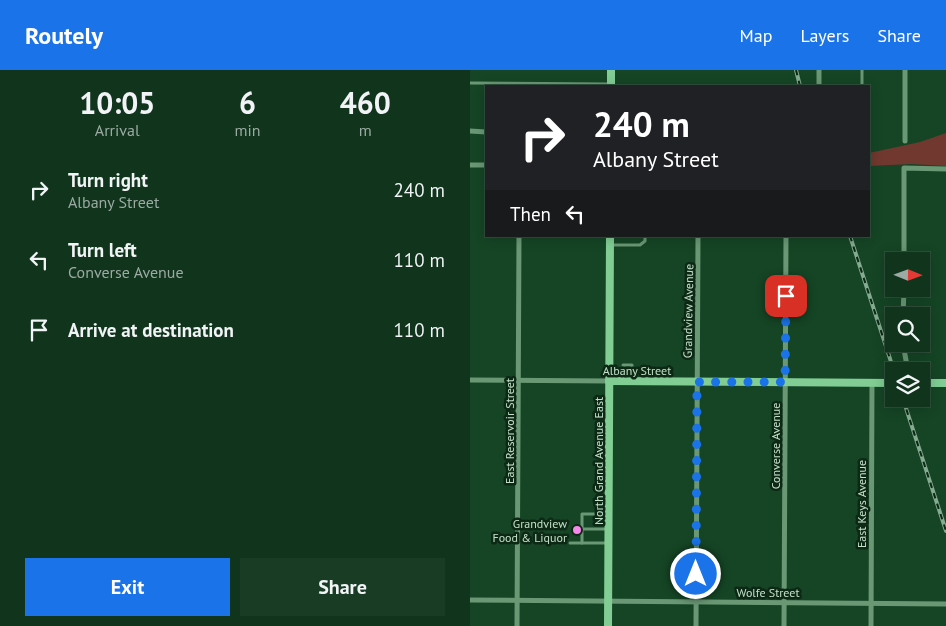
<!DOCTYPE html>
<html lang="en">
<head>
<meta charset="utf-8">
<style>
	:root { --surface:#10341c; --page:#193c25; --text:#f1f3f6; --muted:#9caaa3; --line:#304f3b; --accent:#1a73e8 }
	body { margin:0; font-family:"PT Sans",sans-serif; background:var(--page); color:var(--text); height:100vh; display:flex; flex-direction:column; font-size:19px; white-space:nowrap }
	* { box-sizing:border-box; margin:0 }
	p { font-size:16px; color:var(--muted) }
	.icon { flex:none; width:28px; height:28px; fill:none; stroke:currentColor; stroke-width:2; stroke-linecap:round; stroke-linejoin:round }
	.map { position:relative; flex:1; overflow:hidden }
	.details { display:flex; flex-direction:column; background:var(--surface); width:470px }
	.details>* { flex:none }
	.guide { position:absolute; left:15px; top:15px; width:385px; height:152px; border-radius:0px; box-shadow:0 2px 12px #0003,0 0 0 1px var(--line); background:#202124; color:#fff; overflow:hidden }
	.needle { width:32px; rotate:91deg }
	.fabs { position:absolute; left:415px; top:182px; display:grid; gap:10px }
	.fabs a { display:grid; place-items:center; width:45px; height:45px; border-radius:0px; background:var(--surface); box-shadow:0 2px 12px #0003,0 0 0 1px var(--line); font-size:25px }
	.pin { position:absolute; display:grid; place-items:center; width:42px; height:42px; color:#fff; margin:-21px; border-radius:10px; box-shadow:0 2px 8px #0006 }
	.me { position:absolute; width:55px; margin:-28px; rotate:0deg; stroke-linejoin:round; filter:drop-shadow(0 0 4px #0008) }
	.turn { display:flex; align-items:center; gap:18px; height:105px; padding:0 25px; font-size:22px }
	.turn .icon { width:65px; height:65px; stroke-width:2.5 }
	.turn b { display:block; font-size:35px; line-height:42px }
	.then { display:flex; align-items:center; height:48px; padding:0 25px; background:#0003; gap:10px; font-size:19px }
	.eta { display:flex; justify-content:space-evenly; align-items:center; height:85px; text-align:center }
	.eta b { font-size:30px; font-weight:600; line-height:35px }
	.cta { display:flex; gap:10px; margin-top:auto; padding:10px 25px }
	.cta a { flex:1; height:58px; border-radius:0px; background:var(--accent); color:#fff; font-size:20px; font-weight:600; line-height:58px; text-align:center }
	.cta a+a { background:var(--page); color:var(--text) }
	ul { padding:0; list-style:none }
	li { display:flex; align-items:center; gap:15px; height:70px; padding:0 25px }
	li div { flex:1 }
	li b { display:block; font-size:19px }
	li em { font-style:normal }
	header { display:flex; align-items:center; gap:30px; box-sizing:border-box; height:70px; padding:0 25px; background:var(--accent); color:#fff }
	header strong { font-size:24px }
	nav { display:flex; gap:28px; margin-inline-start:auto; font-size:18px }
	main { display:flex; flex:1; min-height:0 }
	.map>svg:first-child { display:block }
</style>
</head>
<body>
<header>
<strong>Routely</strong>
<nav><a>Map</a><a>Layers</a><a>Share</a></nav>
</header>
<main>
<section class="details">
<div class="eta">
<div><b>10:05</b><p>Arrival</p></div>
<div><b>6</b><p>min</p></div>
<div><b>460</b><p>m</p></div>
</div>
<ul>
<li><svg class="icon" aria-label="right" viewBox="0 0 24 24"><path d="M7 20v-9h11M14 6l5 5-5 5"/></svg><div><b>Turn right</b><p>Albany Street</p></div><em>240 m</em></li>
<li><svg class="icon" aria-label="left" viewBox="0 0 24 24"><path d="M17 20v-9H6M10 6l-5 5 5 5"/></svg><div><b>Turn left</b><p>Converse Avenue</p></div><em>110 m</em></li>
<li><svg class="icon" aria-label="arrive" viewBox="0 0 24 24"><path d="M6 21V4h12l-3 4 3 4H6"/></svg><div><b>Arrive at destination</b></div><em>110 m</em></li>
</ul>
<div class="cta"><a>Exit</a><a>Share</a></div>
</section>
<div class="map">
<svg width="476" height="556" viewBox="0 0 476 556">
	<rect width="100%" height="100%" fill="#154525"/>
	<path fill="#71382f" d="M476,63v33l-35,-2 -42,2v-13l51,-11z"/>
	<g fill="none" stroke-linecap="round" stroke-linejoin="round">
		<g stroke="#6a9875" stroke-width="3">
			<path d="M392,0v16"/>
			<path d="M0,13l141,1"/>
			<path d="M142,175h28l5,-4v-5"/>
			<path d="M421,243h12"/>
			<path d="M153,295h9v16"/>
			<path d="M112,459h26"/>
			<path d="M100,473h38"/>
			<path d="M112,473v-29h26"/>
		</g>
		<g stroke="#6a9875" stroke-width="5">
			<path d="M435,0v71"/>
			<path d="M349,16v-16"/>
			<path d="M0,61l16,1"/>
			<path d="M0,95h16"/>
			<path d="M434,191v-93l42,1"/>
			<path d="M433,246l1,-27"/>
			<path d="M433,274l5,27"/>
			<path d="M0,310l139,1"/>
			<path d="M0,530l476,4"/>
			<path d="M47,556l2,-390"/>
			<path d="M226,556l2,-390"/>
			<path d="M314,556l2,-390"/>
			<path d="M401,556l1,-243"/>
		</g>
		<g stroke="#81cd94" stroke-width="8">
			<path d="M141,16v-16"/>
			<path d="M139,311l285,2"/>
			<path d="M451,313h25"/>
			<path d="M138,556l2,-390"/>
		</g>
		<defs>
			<g id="rail">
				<path d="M326,0l4,16"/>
				<path d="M380,166l44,135"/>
				<path d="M433,329l43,132"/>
			</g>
		</defs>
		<use href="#rail" stroke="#84aa8f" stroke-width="4"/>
		<use href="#rail" stroke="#0d2815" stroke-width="2" stroke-dasharray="5.5" stroke-linecap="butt"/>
	</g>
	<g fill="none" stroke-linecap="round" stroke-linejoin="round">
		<path stroke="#1a73e8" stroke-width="9" stroke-dasharray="0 16.2" d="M226,504l1,-192h88l1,-86"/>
	</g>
	<circle fill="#f788eb" stroke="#0d2815" stroke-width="2" cx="107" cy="460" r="5"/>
	<g text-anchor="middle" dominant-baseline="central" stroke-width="5" stroke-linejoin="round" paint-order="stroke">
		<g font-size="12" fill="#c1e1c8" stroke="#0d2815">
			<text transform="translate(218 241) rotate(-89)">Grandview Avenue</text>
			<text x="167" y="300">Albany Street</text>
			<text transform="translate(39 361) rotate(-90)">East Reservoir Street</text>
			<text transform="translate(305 376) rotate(-90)">Converse Avenue</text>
			<text transform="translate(128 391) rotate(-90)">North Grand Avenue East</text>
			<text transform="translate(391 434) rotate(-90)">East Keys Avenue</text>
			<text x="298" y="522">Wolfe Street</text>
		</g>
		<g font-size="12" fill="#c1e1c8" stroke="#0d2815" text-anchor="end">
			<text x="97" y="453">Grandview<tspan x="97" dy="14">Food &amp; Liquor</tspan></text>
		</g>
	</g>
</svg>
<div class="fabs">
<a><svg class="needle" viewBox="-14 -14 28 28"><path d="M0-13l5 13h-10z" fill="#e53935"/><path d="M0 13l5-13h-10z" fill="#9caaa3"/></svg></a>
<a><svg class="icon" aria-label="search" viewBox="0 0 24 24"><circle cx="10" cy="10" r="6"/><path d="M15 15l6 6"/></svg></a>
<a><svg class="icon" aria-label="layers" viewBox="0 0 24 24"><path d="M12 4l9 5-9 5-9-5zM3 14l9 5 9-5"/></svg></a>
</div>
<div class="pin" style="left:316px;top:226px;background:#d93025"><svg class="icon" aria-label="arrive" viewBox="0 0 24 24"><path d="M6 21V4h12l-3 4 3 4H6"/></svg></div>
<svg class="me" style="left:226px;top:504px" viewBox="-20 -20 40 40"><circle r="17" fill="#1a73e8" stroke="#fff" stroke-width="3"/><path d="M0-11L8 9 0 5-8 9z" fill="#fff"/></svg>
<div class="guide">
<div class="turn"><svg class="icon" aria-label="right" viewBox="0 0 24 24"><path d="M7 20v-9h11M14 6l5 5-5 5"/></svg><div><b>240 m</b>Albany Street</div></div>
<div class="then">Then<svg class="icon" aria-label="left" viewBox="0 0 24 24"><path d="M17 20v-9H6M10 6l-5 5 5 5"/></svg></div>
</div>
</div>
</main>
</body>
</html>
